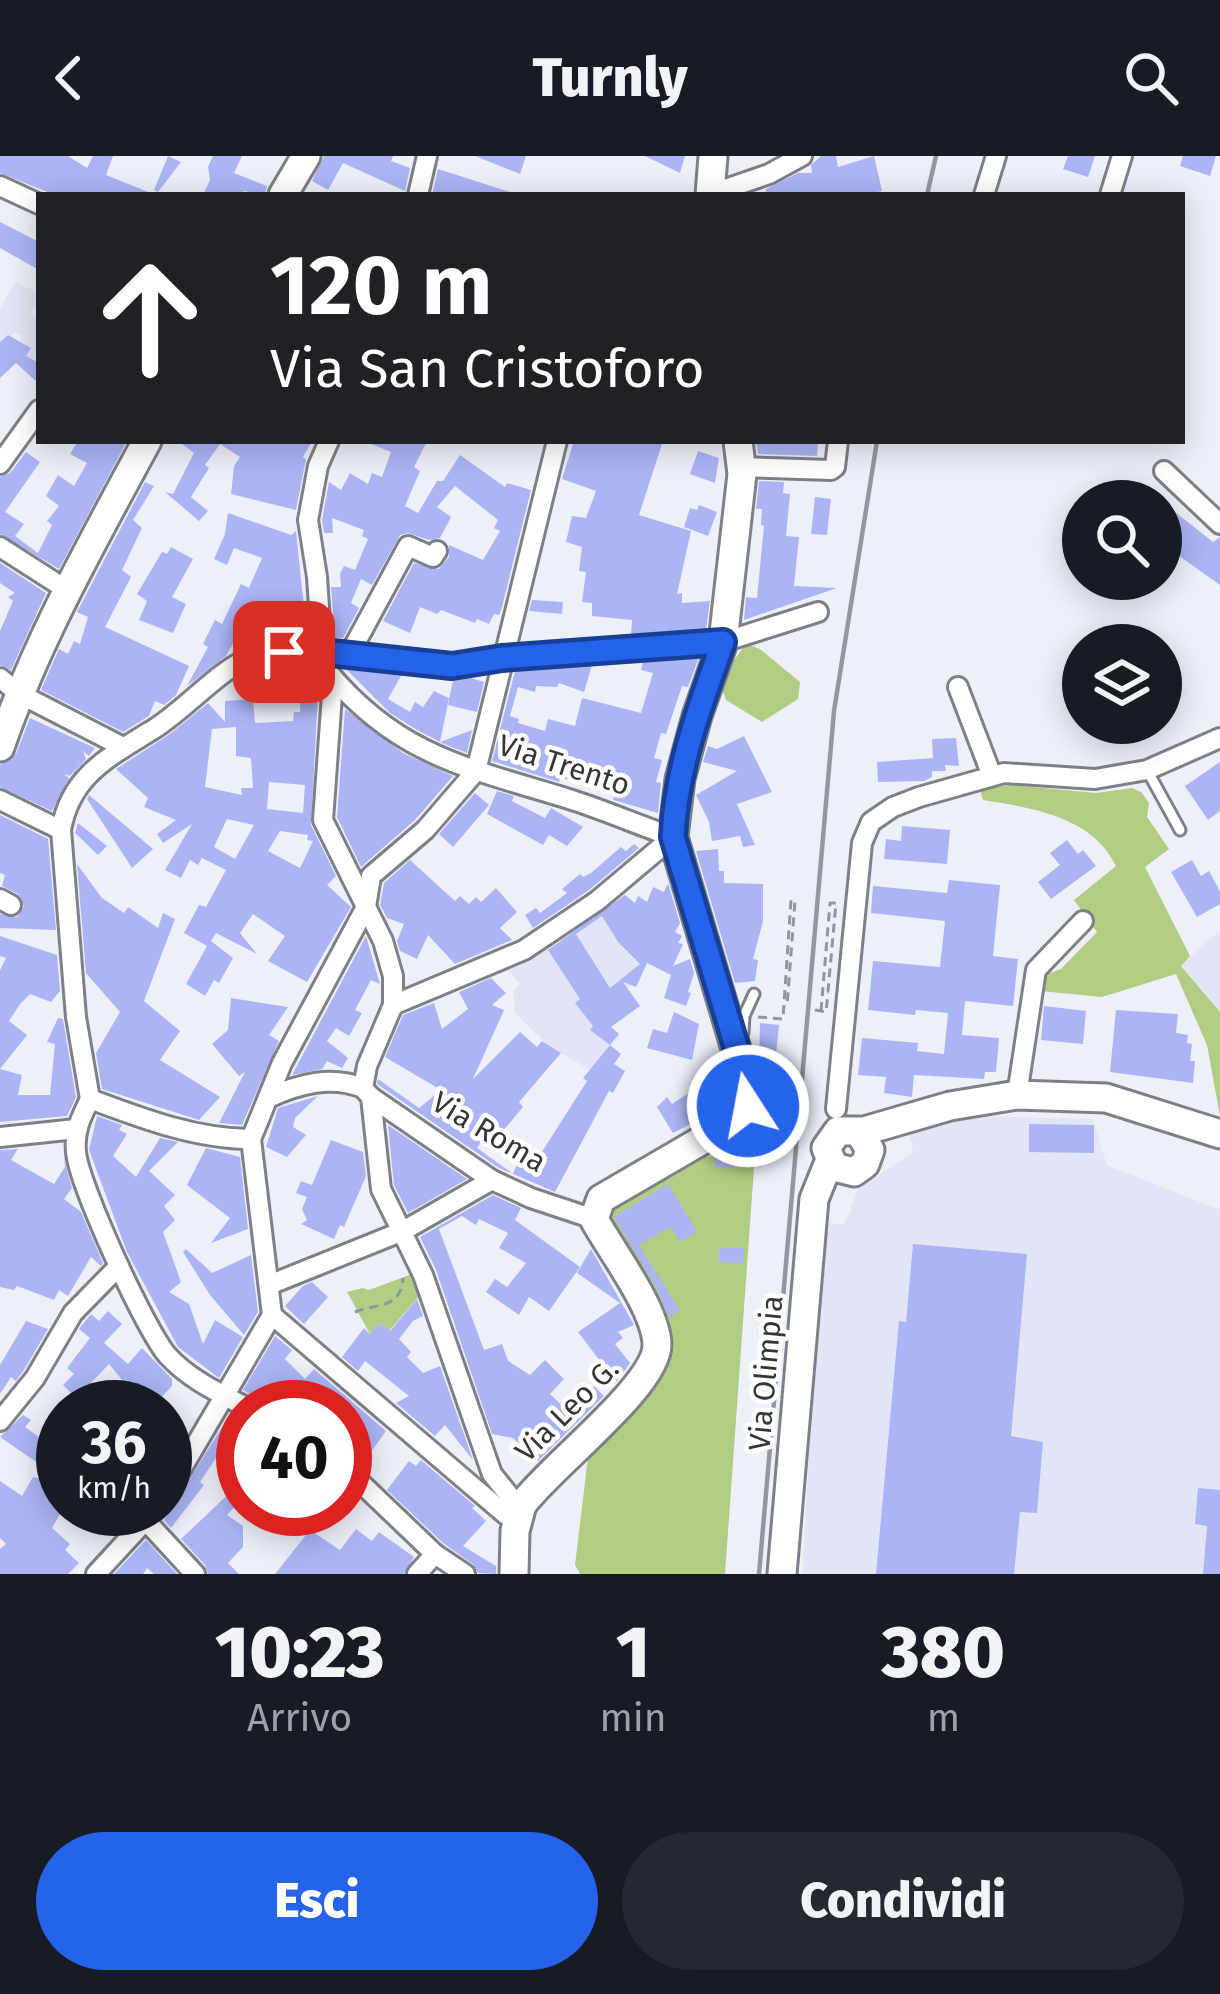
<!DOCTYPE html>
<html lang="it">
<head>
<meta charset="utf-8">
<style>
	:root { --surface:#171b24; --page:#242831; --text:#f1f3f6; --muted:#9ea1a6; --accent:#2563eb }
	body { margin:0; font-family:"Fira Sans",sans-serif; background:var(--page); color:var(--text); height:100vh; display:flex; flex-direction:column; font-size:45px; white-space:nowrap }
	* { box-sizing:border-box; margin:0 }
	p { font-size:39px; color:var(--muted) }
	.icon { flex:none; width:66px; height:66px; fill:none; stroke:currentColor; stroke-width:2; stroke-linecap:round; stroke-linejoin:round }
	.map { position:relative; height:1418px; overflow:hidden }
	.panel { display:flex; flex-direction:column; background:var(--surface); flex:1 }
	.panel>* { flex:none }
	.top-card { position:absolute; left:36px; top:36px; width:1149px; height:252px; border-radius:0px; box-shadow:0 6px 30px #0003; background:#202124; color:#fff; overflow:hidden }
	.buttons { position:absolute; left:1062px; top:324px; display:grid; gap:24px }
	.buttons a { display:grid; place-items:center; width:120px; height:120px; border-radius:50%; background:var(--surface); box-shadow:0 6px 30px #0003; font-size:60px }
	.speed { position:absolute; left:36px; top:1224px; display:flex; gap:24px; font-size:60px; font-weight:700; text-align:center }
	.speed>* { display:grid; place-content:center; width:156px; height:156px; border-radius:50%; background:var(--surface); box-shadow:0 6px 30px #0003; line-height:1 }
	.speed small { font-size:30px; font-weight:400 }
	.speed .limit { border:18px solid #d22; background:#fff; color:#111 }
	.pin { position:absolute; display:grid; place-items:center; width:102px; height:102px; color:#fff; margin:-51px; border-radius:24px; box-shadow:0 6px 18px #0006 }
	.me { position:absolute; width:132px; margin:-66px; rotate:349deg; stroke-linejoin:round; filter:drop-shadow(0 0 9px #0008) }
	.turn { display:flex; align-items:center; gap:42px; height:252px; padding:0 36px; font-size:54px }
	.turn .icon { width:156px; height:156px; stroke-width:2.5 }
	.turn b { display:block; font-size:84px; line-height:102px }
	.eta { display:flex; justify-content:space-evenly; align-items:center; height:204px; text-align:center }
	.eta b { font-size:72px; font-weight:800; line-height:84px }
	.action { display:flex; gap:24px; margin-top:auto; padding:24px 36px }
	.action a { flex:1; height:138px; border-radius:72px; background:var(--accent); color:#fff; font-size:48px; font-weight:800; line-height:138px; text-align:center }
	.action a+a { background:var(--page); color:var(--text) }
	header { display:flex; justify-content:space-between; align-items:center; height:156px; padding:0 36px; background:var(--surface); font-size:54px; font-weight:800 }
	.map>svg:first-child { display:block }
</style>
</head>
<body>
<header><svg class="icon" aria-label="back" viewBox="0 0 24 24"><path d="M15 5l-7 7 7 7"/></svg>Turnly<svg class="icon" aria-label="search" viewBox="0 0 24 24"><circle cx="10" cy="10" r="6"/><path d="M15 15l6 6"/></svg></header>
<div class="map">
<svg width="1220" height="1418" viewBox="0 0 1220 1418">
	<rect width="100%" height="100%" fill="#eef0f9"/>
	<g fill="#e2e5f5">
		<path d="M15,126l24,11 -8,21 8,5v44l-13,-7 5,-8 -11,-7 2,-6 -8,-4 -3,7 -11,3v-32z"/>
		<path d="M597,752l22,35 28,20 -7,16 -52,40 6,6 -3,5 19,15 -20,25 -43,-26 -32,-31 -2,-22 8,-7 -15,-15z"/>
		<path d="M1220,774v82l-39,-47z"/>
		<path d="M984,960l109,3 14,46 113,45v364h-418l21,-351 22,1 13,-35 55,-37 -5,-22z"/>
	</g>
	<g fill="#b1cc83">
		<path d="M746,488l14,5 40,33 -2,17 -36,23 -36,-22 -7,-20z"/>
		<path d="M1011,629l85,8 36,-5 9,4 8,11 -2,14 22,32 -24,18 45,89 -9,10 39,46v104l-13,-71 -31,-71 -74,23 -61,-6 3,-16 17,-6 36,-37 -23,-32 42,-34c-24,-50 -84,-58 -133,-66l-3,-11z"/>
		<path d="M755,998l-30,420h-145l-5,-9 14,-116 67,-77 -46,-138 -2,-30 91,-47z"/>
		<path d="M412,1118l8,21 -31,36 -9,-8 -10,11 -23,-42 16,-4 6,2z"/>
	</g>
	<g fill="#abb5f6" fill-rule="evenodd">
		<path d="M0,0h68l19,12 6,-12h20l-7,19 50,20h-101l-55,-22z"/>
		<path d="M168,0l13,6 -23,30 -4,-2z"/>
		<path d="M213,0h29l-8,17 33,13 -2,9 -21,-4 -2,4h-39l7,-15 -2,-13z"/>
		<path d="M324,0h69l-2,5 19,7 -5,23 -62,-28 -15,27 -16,-9z"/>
		<path d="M475,0h51l-6,18z"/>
		<path d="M645,0h40l-5,17z"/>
		<path d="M821,0h15l2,11 36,-11 8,35 -19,4h-97v-6l32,-16h14l-1,-8z"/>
		<path d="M1068,0h27l-7,21 -25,-8z"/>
		<path d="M1183,0h33l-6,20 -30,-10z"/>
		<path d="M438,13l72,23v3h-78z"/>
		<path d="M0,66l39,20v28l-39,-22z"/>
		<path d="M8,179l23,13 -5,8 13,7v21l-23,-21 -16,15v-36z"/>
		<path d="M78,285h49l-68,128 -59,-35v-57l10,-4 16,-21 14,10 -35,50 19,12 -9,12 23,17 14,-28 -5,-4 12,-15 -13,-10 12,-21 16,11 13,-23 -17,-9z"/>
		<path d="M178,285h134l-9,16 3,2 -10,51 -65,-16 3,-28 6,-9 -20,-13 -15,21 4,3 -18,29 17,14 -9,10 -34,-29 8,2 21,-41z"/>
		<path d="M364,285h63l-13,26 6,4 -15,35 13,7 19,-32h6l17,-26 45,32 2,-4 24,7 -30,121 -2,4 -5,-1 -5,10 -12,-5 -2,4 -34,-13 -4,4 -17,-7 -10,26 -27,-12 31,-58 25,6 10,-12v-12l34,15 17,-29 -6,-3 4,-8 -43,-34 -18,21 14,10 -11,21 -11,2 -21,-7 -8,2 -28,50 -11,-6 -10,24 8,5 -16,30h-8l-4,-51h10l-1,-13 4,-8 11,4 13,-31 -6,-3 2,-6 -32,-12 1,15h-9l-2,-13 7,-38 12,8 9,-17 18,11 4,-11 10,4 9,-25z"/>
		<path d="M574,285h89l-24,74 52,16 -14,63 5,-1v10l28,-2 -4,29 -75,5 1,-15 -40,-4v-13l-10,-1 4,-30 -7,-1 3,-24 -16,-5 6,-26 14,2 10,-27 -34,-12z"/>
		<path d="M756,285h62l-1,15 -59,-2z"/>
		<path d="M698,295l21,7 -4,25 -25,-9z"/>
		<path d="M759,325l25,1 -1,11 7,1 -4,42 13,1 -5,49 43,2 -93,32 2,-23 11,1 7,-72 -3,-1 1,-16h-6z"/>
		<path d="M145,326l9,4 -21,34 9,8 -20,42 9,7 -26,50 84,39 -13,29 -12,10 -9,-4 -6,15 -26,16 -82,-42 18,-41 9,5 6,-13 6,3 8,-27 -11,-5z"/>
		<path d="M815,341l16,2 -4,36 -16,-1z"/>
		<path d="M1161,345l52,41 7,-5v48l-59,-42z"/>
		<path d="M699,349l18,7 -9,24 -24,-9 6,-19 7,2z"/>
		<path d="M228,357l63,22 5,-4 11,105 -39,3 -25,-13 -17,30 -39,30 21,-39 -5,-3 12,-24 7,4 19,-40 8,4 13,-30 -28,-10 -7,17 -13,-6 11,-25z"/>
		<path d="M171,391l22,12 -21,38 14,7 -13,29 -34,-13 8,-19 -10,-7 25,-42 5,2z"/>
		<path d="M0,407l46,30 -35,77 -11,-5v-34l13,-30 -5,-4 7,-4 -15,-10z"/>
		<path d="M532,444l31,2 -1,12 -33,-3z"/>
		<path d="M699,501l-11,30 -6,-1 -16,48 -5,-1 -7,25 8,2 -6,22 5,1 -3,30 -45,-13 6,-20 -25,-7 -3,11 -31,-6 -1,4 -67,-21 23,-90 77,-6 -8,27 -25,-9 -2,4 -21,-1 -1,6 -17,-5 -8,29 9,3 -1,4 27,8 3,-12 27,7 7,-28 59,15 12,-40 -12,-3 2,-9z"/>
		<path d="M293,507h18l7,33 -7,129 25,51 -9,9 24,22 -44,75 -39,-21 17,-25 -32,-22 -13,19 17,21 -41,-21 -5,8 22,17 -14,25 -5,-3 -9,16 -19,-12 21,-38 -23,-13 15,-28 7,2 20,-37 -24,-12 -4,7 -8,-5 -9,18 -16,-8 27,-46 -29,19 -6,-9 19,-14 -32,-13 4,-9 -32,-29 54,-35 38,-31 17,19v-21l28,-2 2,24 38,-2 1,-9h6l1,-28 -9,1zM236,571v29l15,2 2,30h-12l1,7 -37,-8 7,-58zM269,626l36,3 -2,28 -36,-4zM227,663l27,6 -19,34 -21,-12zM280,675l28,4 -1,5 6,1 -13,27 -32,-17z"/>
		<path d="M344,511l58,7 -14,25 22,13 5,-10 8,5 11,-16 15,7 -9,44 32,-12 -5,23 -23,-9 -27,-14 -27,-17z"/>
		<path d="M471,522l13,4 -7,30 -29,-7 5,-25z"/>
		<path d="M345,553l58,44 50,23 -38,44 -54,47 -24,-50z"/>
		<path d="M30,562l65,30 -6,8 -6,-5 3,8 -16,17 -6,-2 5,4 -17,33 -52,-24v-22l16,-11z"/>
		<path d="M744,580l28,56 -35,12 18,41 -12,2 -3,-11 -28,5 -3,-19 -13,-27 41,-24 -34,-9 5,-16 9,3z"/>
		<path d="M956,582l3,28 -14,-1 1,6h-14v6l-8,4 -46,1 -1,-20 56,-4 -1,-19z"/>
		<path d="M1220,606v49l-12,9 -23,-34z"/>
		<path d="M497,635l17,5 -2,5 33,17 6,-10 32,19 -16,19 -18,-11 -6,10 -56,-31z"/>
		<path d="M475,637l14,12 -36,42 -14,-13z"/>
		<path d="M89,639l64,54 -21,19 -45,-69z"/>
		<path d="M0,659l48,24 8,91 -56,-2v-14l17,3 7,-11 -6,-12 -16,-8 3,-11 -5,-2z"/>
		<path d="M78,667l29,23 -9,9 -23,-22z"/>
		<path d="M902,670l48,4 -3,34 -63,-5 2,-20 15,2z"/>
		<path d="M1067,684l11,14 5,-4 13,16 -45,33 -13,-17 22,-17 -10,-12z"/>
		<path d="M634,688l5,4 -50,42 -56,38 -8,-13 11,-7 4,5 27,-20 -5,-4 18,-15 3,3 8,-4 30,-26 5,4z"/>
		<path d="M718,693l1,22h5v12l39,1v37l-10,38 5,1 -3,21 -20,2 -39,-132z"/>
		<path d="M410,704l45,41 5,-5 9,8 7,-7 5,5 15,-14 21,24 -17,16 12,12 -57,24 -27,-29 -11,24 -17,-8 -3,-10 7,-17 -17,-6 -7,-13 4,-22z"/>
		<path d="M1192,704l9,16 8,-5 11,20v13l-23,13 -26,-45z"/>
		<path d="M77,708l25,34 22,15 4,-6 30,21 5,-15 12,6 -31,82 36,30 -20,29 60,37 -21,23 -97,-31 -6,-36 24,-41 -34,-39z"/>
		<path d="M949,724l51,5 -7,71 25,3 -5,47 -48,-5 -3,34 37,3 -3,34h-11l-1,7 -70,-4 -2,22 -28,-4 2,-16 -28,-2 4,-37 56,5 -1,8 27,3 4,-41 -32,-3 -1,5 -47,-5 5,-49 67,6 5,-46 -74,-8 2,-27 74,7z"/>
		<path d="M668,727l12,40 -5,9 7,4 -4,7 5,1 -10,22 17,-7 4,14 -6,19 3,1 -5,13 -22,-8 7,-23 -24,-12 -11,24 -13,-5 17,24 -29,21 8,7 -9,11 -20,-15 3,-4 -18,-23 5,-4 -32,-49 77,-55 10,8 3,-7 9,6 6,-15 11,5zM602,760l16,26 22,22 -30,24 -34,-54z"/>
		<path d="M0,780l57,19 3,36 -9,11 -21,-8 -10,10 -11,17 18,14 -27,34v-99l6,-12 -6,-2z"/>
		<path d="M366,780l14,48 -9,-4 -16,30 7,3 -13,23 -13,-8 -9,13 21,17 -6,10 -15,-7 -5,8 -30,6z"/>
		<path d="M491,822l15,15 -14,12 12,5 -31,69 47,-47 17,15 5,-6 19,12 -42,49 4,5 -20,24 -9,-9 -17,26 36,26 6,-15 14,7 54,-85 -4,-3 27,-33 11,9 -7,10 11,7 -12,22 -4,-2 -54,101 -56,-24 -122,-84 1,-5 41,29 22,-18 -56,-33 18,-42 31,-12 8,26 26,-20 -9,-17z"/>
		<path d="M231,842l57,9 -19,28 10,6 -37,84 -23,-2 26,-51 -6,4 -27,-32 16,-14z"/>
		<path d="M1044,850l42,5 -3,33 -42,-4z"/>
		<path d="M1116,854l62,4 -2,19 12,2 -1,8 5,1 -2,17h5l-2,22 -83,-11z"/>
		<path d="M674,856l25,12 -7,36 -45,-12 6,-19 14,4z"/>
		<path d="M58,862l5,1 13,78 -9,19 -67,6v-53l22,6 -4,20h32l5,-51 -8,-2z"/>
		<path d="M760,867l19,2 -4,39 -16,-2z"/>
		<path d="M701,929l12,20 -8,5 -1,7 -31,16 -16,-26 10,-10 5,7z"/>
		<path d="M318,940l-23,22 -2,9 13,8 -19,22 -21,-10 12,-39z"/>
		<path d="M97,960l25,9 -3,5 8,4 -14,22 23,21 24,-39 18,4 -29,29 26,24 -11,11 11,14 -12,12 18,50 -12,10 20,12 14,40 12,-24 28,17 -24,41 -41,-31 -51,-95 -38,-102z"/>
		<path d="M1029,968l65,1v28l-65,-1z"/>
		<path d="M388,969l79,54 -59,34 -14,-28z"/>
		<path d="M331,984l32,12 3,24 -22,51 -4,-2 -6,14 -33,-15 6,-4 -5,-11 5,-12 -11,-4 5,-12 11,4z"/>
		<path d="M206,992l34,9 8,72 -37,14 19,-25 -43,-33z"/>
		<path d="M18,993l-7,11 43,24 11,-17 -1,-9 8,30 -8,11 17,13 22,51 -2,3 -10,-9 -23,39 -9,-6 -5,10 -37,-14 -3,4 -14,-3v-137z"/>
		<rect x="715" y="999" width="25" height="12"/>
		<path d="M668,1028l29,48 -17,10 -9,-15 -32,18 41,66 -11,6 -13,-30 -42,-70z"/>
		<path d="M493,1039l28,13 -6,12 65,47 -31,44 -20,-14 -10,18 -33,-23 9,-13 12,8 19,-24 -27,-15 9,-15 -29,-14 -3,6 -14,-9 -23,13 45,121 18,-6 6,17 22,14 15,-15 19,19 -14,15 19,18 25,-26 10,10 -66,65 -25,-23 -21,-4 -56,-164 -16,-33z"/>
		<path d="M913,1088l114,10 -16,182 32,6 -6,71 -17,-1 -6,62h-138l23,-253 7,1z"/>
		<path d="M719,1092h25l-1,16 -24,-2z"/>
		<path d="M186,1093l26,24 39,-18 7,57 -14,23 -34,-40 -27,-43z"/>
		<path d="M591,1093l43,76 -16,7 5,6 -8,6 15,19 -14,19 -38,-50 42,-29 -43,-30z"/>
		<path d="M312,1126l16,15 -24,27 5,5 -24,-23 18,-20z"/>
		<path d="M417,1143l6,17 -10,5 -14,18 12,13 -4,5 16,16 17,-7 33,94 -28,-35 -10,11 -39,-33 13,-7 -44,-35 -7,10 -16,-14 22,-29 6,6 10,-11 10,8z"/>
		<path d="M108,1155l14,13 -18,19 24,21 14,-16 30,31v7l-20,21h-84l8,-9 -13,-13 11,-11 -7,-6 23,-30 -11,-9 12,-15 8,7zM109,1208l18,22 -18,20 -20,-21z"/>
		<path d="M26,1165l22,8 -24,41 -8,11 -5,-4 -11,17v-29z"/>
		<path d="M275,1180l17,14 -7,9 20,20 9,-10 72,62 -23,32 -18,-11v-45h-86l-2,-8 -14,-9z"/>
		<path d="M23,1259l8,5 -6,7 28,20 -11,19 -42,-29z"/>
		<path d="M165,1262l21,16 -17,30 -4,-3z"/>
		<path d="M238,1262l5,2v78l-16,17 16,11v21l-15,16 11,11h-31l-3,-9 -24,-26 57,-54 -20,-30 -18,27 4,3 -33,43 -7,-8 60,-96 8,1z"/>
		<path d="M421,1304l54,46 -3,2 14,13 -23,25 33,20v8l-18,-1 -5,-9 -30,-21 -56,-53 22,-29 7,5z"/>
		<path d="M33,1321l30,7v25l-11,19 18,16 -5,6 14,13 -11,11h-68v-25l6,-5 -6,-6v-57l22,15z"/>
		<path d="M1198,1332l22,2v84h-17l4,-48 -12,-2z"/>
		<path d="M304,1353h37l-16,19z"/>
		<path d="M356,1373l16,12 7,-9 35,25 -10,17h-129l35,-44 30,20z"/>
		<path d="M146,1384l31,34h-23l-7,-6 -4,6h-29z"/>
	</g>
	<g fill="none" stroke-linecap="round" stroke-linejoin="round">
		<defs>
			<g id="lane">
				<path d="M1147,614l33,60"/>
				<path d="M743,877l1,-17 10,-22"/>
			</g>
			<g id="street">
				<path d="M0,30l39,18"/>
				<path d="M418,39l9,-39"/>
				<path d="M708,39l61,-21 33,-18"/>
				<path d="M984,39l12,-39"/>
				<path d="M1110,39l12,-39"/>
				<path d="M329,285l-11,25 -10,54 9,57 5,75 10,43 -9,125 60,121 10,35v29l-26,61 -4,22 8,9 10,92 42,86 69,199 21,26 4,15"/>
				<path d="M0,308l39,-54"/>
				<path d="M741,311l90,3 4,-3 3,-26"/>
				<path d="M1164,315l56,53"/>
				<path d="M0,391l67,43"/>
				<path d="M349,499l59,-109 25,11 4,-6"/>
				<path d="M329,517c71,84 140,95 240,126 35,11 69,26 104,38l-76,64 -73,49 -131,55"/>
				<path d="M0,522l18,15 105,54"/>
				<path d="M958,531l34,89"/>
				<path d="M0,644l61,30"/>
				<path d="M0,743l11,6"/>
				<path d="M1017,939l19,-125 47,-49"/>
				<path d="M371,941l121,83 39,18 63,21"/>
				<path d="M268,942c31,-14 63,-23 95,-10"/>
				<path d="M90,943l-14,-82 -15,-187c9,-53 46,-72 88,-98 34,-19 70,-64 105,-76 55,-18 136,6 194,10 18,1 36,-4 54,-8l221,-16 95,-30"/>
				<path d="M90,943c-9,18 -16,32 -14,53 3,33 70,180 92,204 21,23 51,37 78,51"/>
				<path d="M90,943c51,19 105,40 161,40"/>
				<path d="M836,953l26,-266 9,-21 22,-15 26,-10 85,-24 91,6 52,-9 73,-32"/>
				<path d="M0,981l76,-8"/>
				<path d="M269,1129l134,-54 89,-51"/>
				<path d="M272,1159l-21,-176 31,-76 84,-156 5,-31 54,-46 51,-59 81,-330"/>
				<path d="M272,1159l234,200 11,1"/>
				<path d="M0,1265l35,-43 38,-65 46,-47"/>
				<path d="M345,1312l90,86 30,20"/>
				<path d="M165,1341l107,-182"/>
				<path d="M147,1366l48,52"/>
				<path d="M96,1418l60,-65"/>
				<path d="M417,1418l18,-20"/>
			</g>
			<g id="secondary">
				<path d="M283,39l23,-39"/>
				<path d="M710,39l3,-39"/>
				<path d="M0,591c37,-107 93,-206 147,-306"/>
				<path d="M859,976l11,18 -5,14 -11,8 -20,-5 -8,-19 12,-17h26l86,-25 67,-11 89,3 114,36"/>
				<path d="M514,1418l1,-43 7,-26c26,-37 138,-121 135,-162 -3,-37 -45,-91 -63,-124l7,-20 146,-85v-28l-74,-249 7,-58 17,-63 26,-74 19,-168 -4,-33"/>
				<path d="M782,1418l32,-375 15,-37"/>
			</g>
		</defs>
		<use href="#lane" stroke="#7e8087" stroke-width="15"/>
		<use href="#street" stroke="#7e8087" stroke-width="24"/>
		<use href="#secondary" stroke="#7e8087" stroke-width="33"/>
		<g stroke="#94959b" stroke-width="3" stroke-dasharray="9 6" stroke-linecap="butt">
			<path d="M815,854l11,2 2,-19"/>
			<path d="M821,855l9,-108h6l-8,88 5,1"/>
			<path d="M758,861l25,2 8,-119 4,1 -8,105"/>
			<path d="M355,1156c23,-9 46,-3 48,-34"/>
		</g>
		<use href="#lane" stroke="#fff" stroke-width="9"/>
		<use href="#street" stroke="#fff" stroke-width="18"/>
		<use href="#secondary" stroke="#fff" stroke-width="27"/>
		<g stroke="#95979d" stroke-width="4.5">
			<path d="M927,39l9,-39"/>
			<path d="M759,1418l75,-863 43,-270"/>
		</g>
	</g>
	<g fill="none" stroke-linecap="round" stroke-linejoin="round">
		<defs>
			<path id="route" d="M284,496h38l130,14 50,-8 221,-16c-23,63 -47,128 -50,195l75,249v20"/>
		</defs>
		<use href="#route" stroke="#184099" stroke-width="30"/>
		<use href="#route" stroke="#2563eb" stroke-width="21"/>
	</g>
	<g text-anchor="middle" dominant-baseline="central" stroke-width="9" stroke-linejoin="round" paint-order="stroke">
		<g font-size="30" fill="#353639" stroke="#fefefe">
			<text transform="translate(564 609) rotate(18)">Via Trento</text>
			<text transform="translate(489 976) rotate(31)">Via Roma</text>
			<text transform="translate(766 1217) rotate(-85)">Via Olimpia</text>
			<text transform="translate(567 1254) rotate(-45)">Via Leo G.</text>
		</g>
	</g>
</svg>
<div class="buttons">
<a><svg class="icon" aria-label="search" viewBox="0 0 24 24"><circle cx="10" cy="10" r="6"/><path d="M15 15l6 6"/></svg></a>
<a><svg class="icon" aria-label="layers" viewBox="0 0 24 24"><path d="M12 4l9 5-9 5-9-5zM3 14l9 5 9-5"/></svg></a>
</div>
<div class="speed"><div>36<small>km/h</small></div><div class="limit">40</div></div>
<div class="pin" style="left:284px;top:496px;background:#d93025"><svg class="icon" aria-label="arrive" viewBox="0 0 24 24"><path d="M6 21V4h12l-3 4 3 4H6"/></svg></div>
<svg class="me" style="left:748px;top:950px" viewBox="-20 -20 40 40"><circle r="17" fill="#2563eb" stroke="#fff" stroke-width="3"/><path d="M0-11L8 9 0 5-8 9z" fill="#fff"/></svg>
<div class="top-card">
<div class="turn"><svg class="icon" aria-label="ahead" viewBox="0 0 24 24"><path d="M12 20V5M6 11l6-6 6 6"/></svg><div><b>120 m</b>Via San Cristoforo</div></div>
</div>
</div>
<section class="panel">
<div class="eta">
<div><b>10:23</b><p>Arrivo</p></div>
<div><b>1</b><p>min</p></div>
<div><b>380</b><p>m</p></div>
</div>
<div class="action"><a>Esci</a><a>Condividi</a></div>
</section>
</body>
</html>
